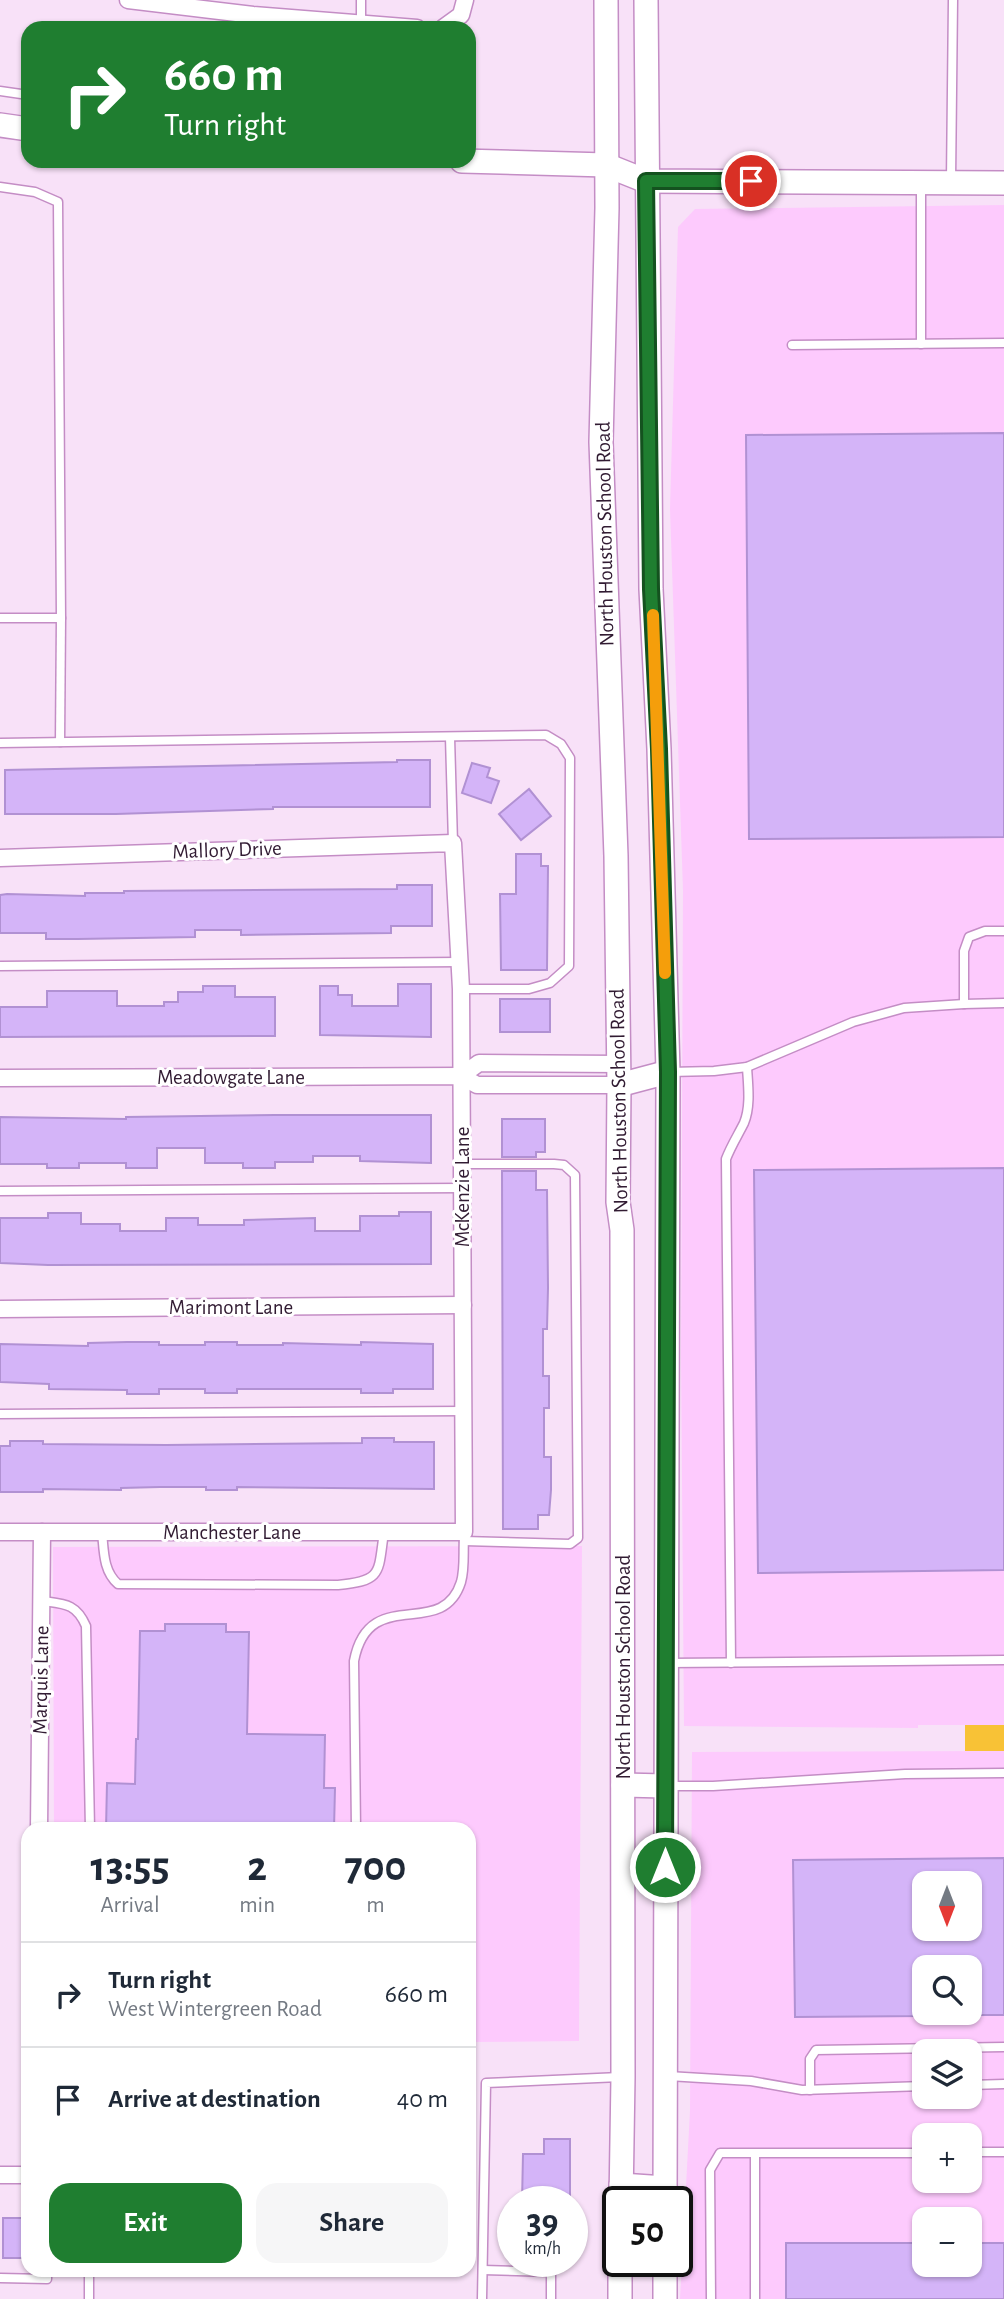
<!DOCTYPE html>
<html lang="en">
<head>
<meta charset="utf-8">
<style>
	:root { --surface:#fff; --page:#f6f6f7; --text:#1f2937; --muted:#747a83; --line:#e0e1e3; --accent:#1f7e30 }
	body { margin:0; font-family:"Alegreya Sans",sans-serif; background:var(--page); color:var(--text); height:100vh; display:flex; flex-direction:column; font-size:26px; white-space:nowrap }
	* { box-sizing:border-box; margin:0 }
	p { font-size:23px; color:var(--muted) }
	.icon { flex:none; width:38px; height:38px; fill:none; stroke:currentColor; stroke-width:2; stroke-linecap:round; stroke-linejoin:round }
	.map { position:relative; flex:1; overflow:hidden }
	.panel { position:absolute; left:21px; top:1822px; width:455px; height:455px; display:flex; flex-direction:column; background:var(--surface); border-radius:21px; box-shadow:0 2px 5px #0004 }
	.panel>* { flex:none }
	.top-card { position:absolute; left:21px; top:21px; width:455px; height:147px; border-radius:21px; box-shadow:0 2px 5px #0004; background:#1f7e30; color:#fff; overflow:hidden }
	.needle { width:46px; rotate:180deg }
	.fabs { position:absolute; left:912px; top:1871px; display:grid; gap:14px }
	.fabs a { display:grid; place-items:center; width:70px; height:70px; border-radius:14px; background:var(--surface); box-shadow:0 2px 5px #0004; font-size:35px }
	.speed { position:absolute; left:497px; top:2186px; display:flex; gap:14px; font-size:35px; font-weight:700; text-align:center }
	.speed>* { display:grid; place-content:center; width:91px; height:91px; border-radius:50%; background:var(--surface); box-shadow:0 2px 5px #0004; line-height:1 }
	.speed small { font-size:18px; font-weight:400 }
	.speed .limit { border:4px solid #111; border-radius:10px; background:#fff; color:#111 }
	.pin { position:absolute; display:grid; place-items:center; width:60px; height:60px; color:#fff; margin:-30px; border:4px solid #fff; border-radius:50%; box-shadow:0 2px 7px #0007 }
	.me { position:absolute; width:77px; margin:-38px; rotate:0deg; stroke-linejoin:round; filter:drop-shadow(0 0 5px #0008) }
	.turn { display:flex; align-items:center; gap:24px; height:147px; padding:0 28px; font-size:32px }
	.turn .icon { width:91px; height:91px; stroke-width:2.5 }
	.turn b { display:block; font-size:49px; line-height:60px }
	.eta { display:flex; justify-content:space-evenly; align-items:center; height:119px; text-align:center }
	.eta b { font-size:42px; font-weight:700; line-height:49px }
	.cta { display:flex; gap:14px; margin-top:auto; padding:14px 28px }
	.cta a { flex:1; height:80px; border-radius:21px; background:var(--accent); color:#fff; font-size:28px; font-weight:700; line-height:80px; text-align:center }
	.cta a+a { background:var(--page); color:var(--text) }
	ul { padding:0; list-style:none }
	li { display:flex; align-items:center; gap:21px; height:105px; padding:0 28px; border-top:2px solid var(--line) }
	li div { flex:1 }
	li b { display:block; font-size:26px }
	li em { font-style:normal }
	.map>svg:first-child { display:block }
</style>
</head>
<body>
<div class="map">
<svg width="1004" height="2299" viewBox="0 0 1004 2299">
	<rect width="100%" height="100%" fill="#f8e1f8"/>
	<g fill="#fdcafd" fill-rule="evenodd">
		<path d="M1004,205v1520h-86v3l-234,-2 -3,-372 2,-464 -13,-381 8,-282 17,-18z"/>
		<path d="M582,1546l-3,495 -110,1v-213h-415l-1,-282z"/>
		<path d="M1004,1751v548h-324l10,-188 2,-359zM924,1883h46v45h-46zM924,1967h46v45h-46zM924,2051h46v45h-46zM924,2135h46v45h-46zM924,2219h46v45h-46z"/>
	</g>
	<rect fill="#f8c236" x="965" y="1725" width="39" height="26"/>
	<g fill="#d4b4f8" stroke="#b191d3" stroke-width="2" fill-rule="evenodd">
		<path d="M1004,433v404l-255,2 -3,-404z"/>
		<path d="M397,760h33v47h-157v2l-157,5h-111v-44l392,-8z"/>
		<path d="M472,763l18,5 -3,9 12,4 -8,22 -29,-10z"/>
		<path d="M529,789l22,27 -30,24 -22,-26z"/>
		<path d="M516,854h25v12h7l-1,104h-46l-1,-76h16z"/>
		<path d="M397,885h35v41h-41v7l-150,2v-5h-46v7l-117,2h-32v-6h-46v-38l7,-1 78,2v-3h39v-2l273,-2z"/>
		<path d="M398,984h33v53l-111,-2v-49h18v9h14v11h46z"/>
		<path d="M203,986h32v11h40v39l-275,1v-30h47v-16h70v15h47v-4h14v-10h25z"/>
		<rect x="500" y="999" width="50" height="33"/>
		<path d="M275,1115h156v48l-71,-2v-5h-47v6h-38v6h-32v-5h-38v-15h-48v20h-31v-5h-47v5h-32v-4h-47v-47l126,2v-2z"/>
		<path d="M502,1119h43v33h-9v5h-34z"/>
		<path d="M1004,1168v402l-246,3 -4,-403z"/>
		<path d="M502,1171h34v19h11l1,98 -1,41h-4v47h6v32h-5v49h7v33l-2,25h-11v14h-35z"/>
		<path d="M399,1212h32v52l-383,1 -48,-2v-45h48v-5h33v11h39v7h46v-13h32v7h46v-5l71,-2v13h45v-15h39z"/>
		<path d="M127,1342h32v3h46v-3h32v3h46v-2l78,2v-3l72,2v45h-40v4h-32v-4h-124v4h-32v-4h-46v5h-32v-4l-78,-1v-5l-49,-2v-38l88,2v-3z"/>
		<path d="M362,1438h32v4h40v47l-197,-2v3h-31v-3h-46l-39,1v2l-78,-1v3h-43v-46h10v-5h33v3l123,1 196,-2z"/>
		<path d="M165,1624h61v8h23l-2,102 78,1 -1,53h11l-1,41h-228l1,-46 28,1 1,-45h2l2,-108h25z"/>
		<path d="M1004,1858v157h-34v-48h-46v49l-129,1 -2,-157zM924,1883h46v45h-46z"/>
		<path d="M544,2139h26v63h-48l1,-48h21z"/>
		<rect x="3" y="2218" width="25" height="40"/>
		<path d="M786,2243h138v21h46v-21h34v56h-218z"/>
	</g>
	<g fill="none" stroke-linecap="round" stroke-linejoin="round">
		<defs>
			<g id="lane">
				<path d="M361,23v-23"/>
				<path d="M0,91l28,4"/>
				<path d="M951,180l2,-180"/>
				<path d="M0,187l35,5 23,10 3,416h-61"/>
				<path d="M921,344v-158"/>
				<path d="M792,345l212,-2"/>
				<path d="M450,737l3,106"/>
				<path d="M60,742l1,-124"/>
				<path d="M0,743l546,-8 15,9 9,14 -1,208 -19,17 -21,6h-68"/>
				<path d="M0,966l459,-4"/>
				<path d="M964,1004v-53l5,-14 16,-6h19"/>
				<path d="M669,1072l45,-1 33,-4 106,-45 51,-14 60,-4 40,-1"/>
				<path d="M462,1164h92l10,1 11,10 3,363 -8,6 -106,-3"/>
				<path d="M0,1191l462,-3"/>
				<path d="M0,1414l464,-3"/>
				<path d="M102,1532c2,19 1,39 16,52l220,1c45,-4 40,-12 46,-53"/>
				<path d="M42,1601c22,3 34,2 44,25l4,203"/>
				<path d="M667,1663l337,-3"/>
				<path d="M731,1663l-5,-504c5,-13 12,-24 18,-36 7,-17 4,-38 3,-56"/>
				<path d="M668,1786h45l192,-12 99,-1"/>
				<path d="M356,1829l-2,-168c15,-78 88,-19 107,-79 4,-14 2,-30 3,-44"/>
				<path d="M668,2076l83,5 51,9 122,-4"/>
				<path d="M970,2085l34,-1"/>
				<path d="M810,2090v-31l6,-9 188,-3"/>
				<path d="M970,2152h34"/>
				<path d="M755,2154v145"/>
				<path d="M89,2270v29"/>
				<path d="M483,2270l68,2v27"/>
				<path d="M0,2278l47,1v-9"/>
				<path d="M482,2299l4,-216 134,-6"/>
				<path d="M711,2299l-1,-129 10,-17h204"/>
			</g>
			<g id="street">
				<path d="M128,0l125,15 164,13"/>
				<path d="M443,28l18,-13 4,-15"/>
				<path d="M0,858l453,-15 8,146 3,543h-464"/>
				<path d="M461,1076l18,-13 140,1"/>
				<path d="M0,1078l461,-2 16,9h142"/>
				<path d="M0,1309l463,-4"/>
				<path d="M39,1829l3,-297"/>
				<path d="M0,2175h28"/>
			</g>
			<g id="secondary">
				<path d="M606,0l1,208 -6,234 15,414 3,229 -1,117 4,28 1,847 -2,125"/>
				<path d="M646,0l5,589 8,160 9,323 -3,1130"/>
				<path d="M0,125l28,4"/>
				<path d="M462,161l144,4 40,16 358,2"/>
				<path d="M619,1085l49,-13"/>
				<path d="M623,1785l42,1"/>
				<path d="M621,2185l44,3"/>
				<path d="M620,2299v-38"/>
				<path d="M665,2299v-38"/>
			</g>
		</defs>
		<use href="#lane" stroke="#c48dc5" stroke-width="11"/>
		<use href="#street" stroke="#c48dc5" stroke-width="19"/>
		<use href="#secondary" stroke="#c48dc5" stroke-width="26"/>
		<use href="#lane" stroke="#fff" stroke-width="8"/>
		<use href="#street" stroke="#fff" stroke-width="16"/>
		<use href="#secondary" stroke="#fff" stroke-width="23"/>
	</g>
	<g fill="none" stroke-linecap="round" stroke-linejoin="round">
		<defs>
			<path id="route" d="M665,1867l3,-795 -9,-323 -8,-160 -5,-408h105"/>
		</defs>
		<use href="#route" stroke="#14521f" stroke-width="18"/>
		<use href="#route" stroke="#1f7e30" stroke-width="12"/>
		<path stroke="#f59e0b" stroke-width="12" d="M653,615l12,358"/>
	</g>
	<g text-anchor="middle" dominant-baseline="central" stroke-width="6" stroke-linejoin="round" paint-order="stroke">
		<g font-size="21" fill="#311b32" stroke="#fff">
			<text transform="translate(605 534) rotate(-91)">North Houston School Road</text>
			<text transform="translate(227 850) rotate(-2)">Mallory Drive</text>
			<text x="231" y="1077">Meadowgate Lane</text>
			<text transform="translate(619 1101) rotate(-91)">North Houston School Road</text>
			<text transform="translate(462 1187) rotate(-90)">McKenzie Lane</text>
			<text x="231" y="1307">Marimont Lane</text>
			<text x="232" y="1532">Manchester Lane</text>
			<text transform="translate(623 1667) rotate(-90)">North Houston School Road</text>
			<text transform="translate(41 1680) rotate(-89)">Marquis Lane</text>
		</g>
	</g>
</svg>
<div class="fabs">
<a><svg class="needle" viewBox="-14 -14 28 28"><path d="M0-13l5 13h-10z" fill="#e53935"/><path d="M0 13l5-13h-10z" fill="#747a83"/></svg></a>
<a><svg class="icon" aria-label="search" viewBox="0 0 24 24"><circle cx="10" cy="10" r="6"/><path d="M15 15l6 6"/></svg></a>
<a><svg class="icon" aria-label="layers" viewBox="0 0 24 24"><path d="M12 4l9 5-9 5-9-5zM3 14l9 5 9-5"/></svg></a>
<a>+</a>
<a>−</a>
</div>
<div class="speed"><div>39<small>km/h</small></div><div class="limit">50</div></div>
<div class="pin" style="left:751px;top:181px;background:#d93025"><svg class="icon" aria-label="arrive" viewBox="0 0 24 24"><path d="M6 21V4h12l-3 4 3 4H6"/></svg></div>
<svg class="me" style="left:665px;top:1867px" viewBox="-20 -20 40 40"><circle r="17" fill="#1f7e30" stroke="#fff" stroke-width="3"/><path d="M0-11L8 9 0 5-8 9z" fill="#fff"/></svg>
<div class="top-card">
<div class="turn"><svg class="icon" aria-label="right" viewBox="0 0 24 24"><path d="M7 20v-9h11M14 6l5 5-5 5"/></svg><div><b>660 m</b>Turn right</div></div>
</div>
<section class="panel">
<div class="eta">
<div><b>13:55</b><p>Arrival</p></div>
<div><b>2</b><p>min</p></div>
<div><b>700</b><p>m</p></div>
</div>
<ul>
<li><svg class="icon" aria-label="right" viewBox="0 0 24 24"><path d="M7 20v-9h11M14 6l5 5-5 5"/></svg><div><b>Turn right</b><p>West Wintergreen Road</p></div><em>660 m</em></li>
<li><svg class="icon" aria-label="arrive" viewBox="0 0 24 24"><path d="M6 21V4h12l-3 4 3 4H6"/></svg><div><b>Arrive at destination</b></div><em>40 m</em></li>
</ul>
<div class="cta"><a>Exit</a><a>Share</a></div>
</section>
</div>
</body>
</html>
